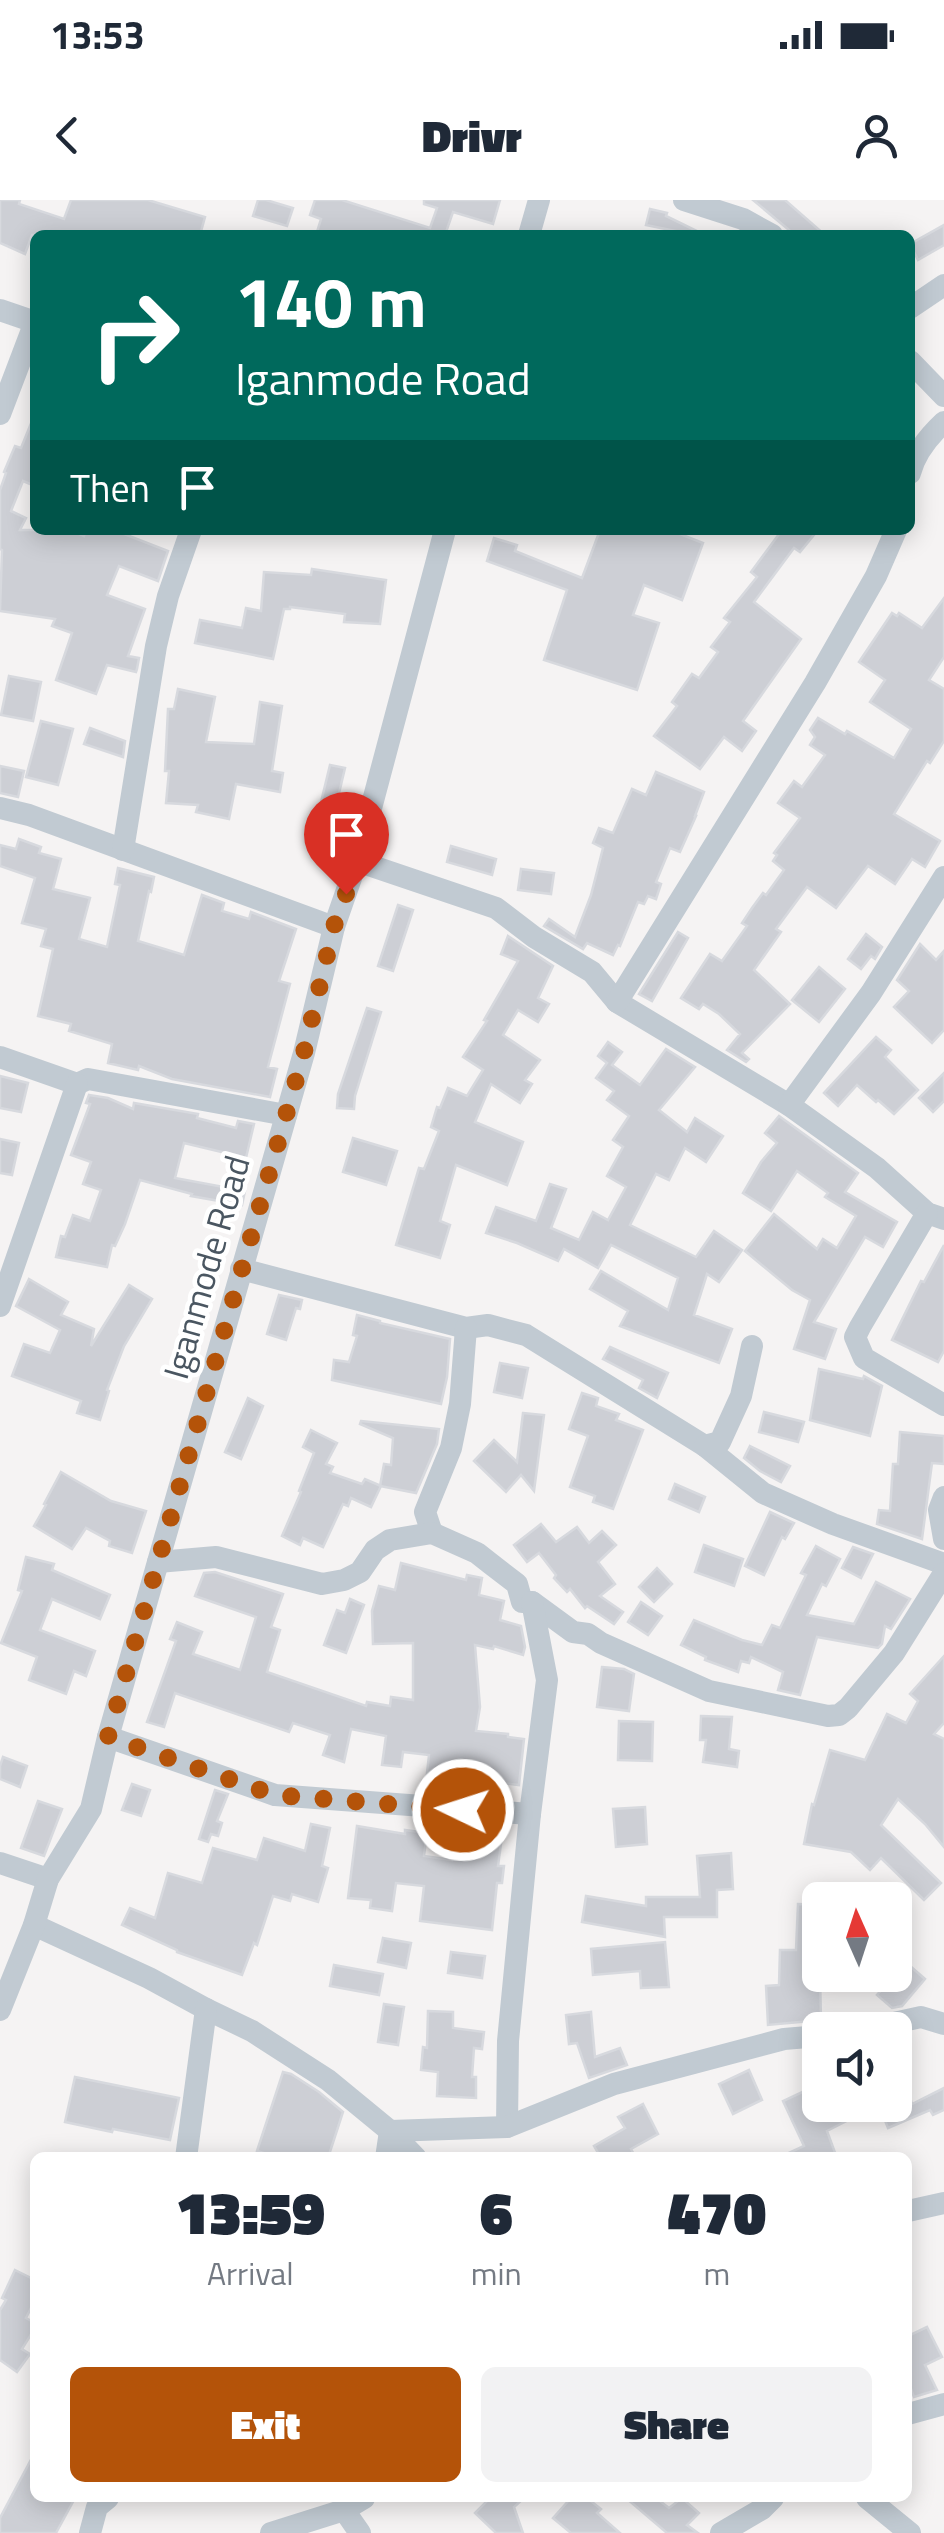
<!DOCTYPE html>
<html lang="en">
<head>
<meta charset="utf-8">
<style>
	:root { --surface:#fff; --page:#f2f2f3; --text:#1f2937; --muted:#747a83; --accent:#b45309 }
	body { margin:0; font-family:"Titillium Web",sans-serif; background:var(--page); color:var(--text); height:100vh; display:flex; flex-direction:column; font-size:38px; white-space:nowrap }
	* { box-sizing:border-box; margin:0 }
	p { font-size:32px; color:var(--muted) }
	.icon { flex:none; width:55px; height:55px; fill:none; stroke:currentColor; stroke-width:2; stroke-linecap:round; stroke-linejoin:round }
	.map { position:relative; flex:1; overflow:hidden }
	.side { position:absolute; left:30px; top:1952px; width:882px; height:350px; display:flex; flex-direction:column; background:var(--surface); border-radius:15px; box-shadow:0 5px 25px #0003 }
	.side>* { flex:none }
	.hud { position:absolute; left:30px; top:30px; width:885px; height:305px; border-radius:15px; box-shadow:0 5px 25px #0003; background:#00695c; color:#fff; overflow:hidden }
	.needle { width:65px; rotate:357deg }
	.controls { position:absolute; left:802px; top:1682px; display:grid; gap:20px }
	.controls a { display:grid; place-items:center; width:110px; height:110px; border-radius:15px; background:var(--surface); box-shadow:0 5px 25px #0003; font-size:50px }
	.pin { position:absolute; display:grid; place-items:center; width:85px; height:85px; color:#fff; margin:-102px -42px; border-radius:50% 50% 50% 0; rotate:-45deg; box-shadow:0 0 10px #0007 }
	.pin .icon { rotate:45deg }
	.me { position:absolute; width:110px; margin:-55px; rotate:274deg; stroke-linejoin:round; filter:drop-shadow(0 0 8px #0008) }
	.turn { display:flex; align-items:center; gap:35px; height:210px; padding:0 40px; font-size:45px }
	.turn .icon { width:130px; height:130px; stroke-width:2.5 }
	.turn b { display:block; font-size:70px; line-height:85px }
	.then { display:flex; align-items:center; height:95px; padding:0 40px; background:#0003; gap:20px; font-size:38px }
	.eta { display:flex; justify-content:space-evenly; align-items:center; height:170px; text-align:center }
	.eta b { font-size:60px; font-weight:800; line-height:70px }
	.button { display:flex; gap:20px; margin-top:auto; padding:20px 40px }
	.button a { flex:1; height:115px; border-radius:15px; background:var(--accent); color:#fff; font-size:40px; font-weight:800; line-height:115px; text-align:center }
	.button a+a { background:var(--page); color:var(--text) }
	.status { display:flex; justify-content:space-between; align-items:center; height:70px; padding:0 50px; background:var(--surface); direction:ltr }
	.status svg { height:28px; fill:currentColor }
	header { display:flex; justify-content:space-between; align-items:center; height:130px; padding:0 40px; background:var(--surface); font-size:45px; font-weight:800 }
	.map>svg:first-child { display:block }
</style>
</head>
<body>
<div class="status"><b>13:53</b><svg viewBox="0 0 49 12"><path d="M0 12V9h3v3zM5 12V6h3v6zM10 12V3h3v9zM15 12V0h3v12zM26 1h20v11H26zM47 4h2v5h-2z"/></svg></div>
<header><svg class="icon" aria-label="back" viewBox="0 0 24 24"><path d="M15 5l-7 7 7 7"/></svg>Drivr<svg class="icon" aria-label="person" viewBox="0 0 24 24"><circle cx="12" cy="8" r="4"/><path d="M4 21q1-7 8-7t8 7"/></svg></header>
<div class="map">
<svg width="944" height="2333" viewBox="0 0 944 2333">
	<rect width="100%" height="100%" fill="#f5f3f3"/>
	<g fill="#cdcfd5" stroke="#d7d9de" stroke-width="2.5">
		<path d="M0,0h20l-1,4 45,15 7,-19h77l57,17 -5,18h-168l-7,19 -25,-11z"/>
		<path d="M258,0h8l27,8 -6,18 -34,-10z"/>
		<path d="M315,0h27l88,28 7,-20 -13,-4v-4h76l-7,24 -40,-12 -8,23h-129l5,-16 -11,-4z"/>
		<path d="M753,0h32l40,35h-30z"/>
		<path d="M650,9l17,4 -1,3 31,15 -2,4 -49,-10z"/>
		<path d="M944,25v20l-26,15 -8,-16z"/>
		<path d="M34,216l1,70 -12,-5 -12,30 15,7 -6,12h50l14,6 2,-6h28l54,21 -10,30 -39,-15 -12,29 38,14 -17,47 11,2 -2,11 -1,3 -29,-7 -11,29 -40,-14 16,-47 -20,-7 3,-7 -55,-8 2,-61 -2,-1v-59l6,-17 -2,-1 11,-26 6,2z"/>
		<path d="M600,330h70l33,13 -21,57 -38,-15 -11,30 26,8 -22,67 -93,-30 23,-70 -80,-29 7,-23 23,7 -2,6 67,27z"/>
		<path d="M782,330h36l-18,22 -6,-4 -40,54 47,37 -58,82 13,10 -14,20 -18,-14 -24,32 -46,-33 23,-30 -5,-4 20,-28 7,4 19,-26 -7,-5 19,-25 -6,-4 33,-41 -6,-5z"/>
		<path d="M312,369l74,11 -6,44 -36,-2 1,-8 -55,-7v2h-6l-11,50 -78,-16 5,-23 42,8 4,-20 15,3 3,-39 47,3z"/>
		<path d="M944,398v59l-15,23 15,9v52l-14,22 -3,-2 -33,53 46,27 -15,26 -13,-8 -17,25 -27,-18 -32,42 -29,-21 -31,42 5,3 -27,38 36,34 -48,49 7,6 -3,3 -19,-12 13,-16 -21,-20 -16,-10 -4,5 -18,-11 29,-44 12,7 25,-35 -5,-3 10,-15 11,-15 3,2 18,-25 -11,-9 4,-6 -3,-2 26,-35 -22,-15 16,-22 8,6 23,-32 -15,-10 5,-8 -5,-7 8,-12 27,16 2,-3 47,27 17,-29 -41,-27 15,-22 -26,-18 33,-49 5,3 2,-3 23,15z"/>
		<path d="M9,476l32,6 -8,39 -32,-6z"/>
		<path d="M178,489l37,8 -9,45 48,2 6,-42 22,4 -10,65 11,2 -3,19 -44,-8 -7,35 -33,-7 2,-7 -32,-2 3,-32h-4l3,-62h6z"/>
		<path d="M41,521l32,8 -15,56 -32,-8z"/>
		<path d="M90,528l35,13 -2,16 -39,-13z"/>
		<path d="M330,565l15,3 -9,38 11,5 -13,29 -25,-10 12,-28z"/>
		<path d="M0,566l24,5 -6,26 -18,-4z"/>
		<path d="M656,572l48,20 -9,24h1l-16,36 -10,-4 -14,34 5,2 -5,15 -8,-3 -4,8 -6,-2 -18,44 -2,-1 -5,10 -26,-12 -4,6 -39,-23 5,-7 26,18 16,-42 12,-47 -10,-5 6,-15 14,5 19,-44 14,6z"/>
		<path d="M19,639l22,8 -2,6 22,6 -8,30 37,9 -11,41 28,8 13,-62 -5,-1 3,-16 36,9 -3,15 -2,-1 -11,50 46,14 18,-60 22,8 -2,8 27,8 2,-7 45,17 -17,52 11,3 -22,83 9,2 -7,28 -98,-18 -33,-13 -1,4 -30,-7 4,-19 -43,-13 2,-7 -33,-8 15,-67 -12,-3 5,-17 -24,-6 13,-45 -35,-12v-21l16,4z"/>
		<path d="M451,646l45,13 -4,16 -45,-13z"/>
		<path d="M521,669l33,4 -3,21 -33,-4z"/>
		<path d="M398,705l15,5 -20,61 -15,-5z"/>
		<path d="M678,732l10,6 -36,63 -13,-7z"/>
		<path d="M866,734l16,13 -7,12 -4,-3 -10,13 -13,-10z"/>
		<path d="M508,736l45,30 -15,32 11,6 -11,18 -20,-12 -15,25 37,25 -15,20 7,4 -12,19 -29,-19 -16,38 48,20 -16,43 -51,-20 -16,56 10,4 -10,33 -44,-13 23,-77 5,1 15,-38 -8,-4 6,-20 3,1 8,-20 19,8 16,-26 -20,-13 24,-36 -3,-1 34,-59 -17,-7z"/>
		<path d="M920,744l16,16 8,-9v79l-12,13 -38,-36 15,-16 -12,-11z"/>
		<path d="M819,767l26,22 -26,33 -27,-22z"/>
		<path d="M367,808l14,4 -26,84 -1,13 -17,-1 1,-14z"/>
		<path d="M876,837l15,13 -6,7 33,33 -24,24 -16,-14 -2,2 -19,-17 -19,21 -14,-13z"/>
		<path d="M608,842l14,10 -10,13 28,20 26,-36 29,18 -36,43 28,22 8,-14 28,18 -17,26 -21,-14 -16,32 -13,-6 -26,51 66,32 18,-26 28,19 -23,32 -12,-8 -13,41 38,14 -13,34 -99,-37 8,-15 -38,-22 11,-18 67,39 10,-32 -67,-33 -13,23 -34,-19 -6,12 -41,-18 -31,-10 10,-26 40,14 14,-37 16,5 -15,39 28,12 14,-28 15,8 18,-33 -19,-11 16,-29 -10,-7 16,-24 -22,-16 7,-9 -18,-13 11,-15 -9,-7z"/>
		<path d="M944,873v28l-11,11 -14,-14z"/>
		<path d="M0,876l28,7 -7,29 -21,-4z"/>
		<path d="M89,895l19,3 25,11 1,-6 64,11 -1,4 39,10 2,-7 16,3 -9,38 -16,-4 1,-4 -46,-11 -9,35 70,13 -3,14 -51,-9 1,-2 -52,-14 -15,44 -10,22 -3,-1 -5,22 -51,-10 5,-21 4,1 8,-22 17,6 11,-31 -18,-6 8,-22 -20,-7 19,-51 -4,-1z"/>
		<path d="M779,916l79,57 -13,19 52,30 -14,25 -18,-10 -51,85 22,7 -11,30 -31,-10 16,-49 -18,-10 -47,-39 29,-37 43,35 6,-10 14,9 19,-32 -31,-19 3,-4 -31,-22 -26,40 -28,-18 18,-31 16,-19 -12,-10z"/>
		<path d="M353,938l44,13 -11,34 -43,-13z"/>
		<path d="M0,939l19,4 -7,32 -12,-2z"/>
		<path d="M944,1045v106l-6,11 -46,-22 29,-59 3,1z"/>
		<path d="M29,1079l39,23 -7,13 33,14 -3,17 38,-61 23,14 -28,47 -17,44 2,1 -9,29 -23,-7 4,-12 -69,-25 12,-32 26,9 10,-23 -44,-24z"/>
		<path d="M279,1095l23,5 -2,9 -4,-1 -10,32 -19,-6z"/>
		<path d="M357,1115l23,6v2l70,16 -3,38 -6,27 -109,-24 2,-20 15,2 8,-26 -4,-1z"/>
		<path d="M610,1147l58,26 -11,25 -18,-10 4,-8 -40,-21z"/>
		<path d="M500,1163l28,5 -6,30 -28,-6z"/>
		<path d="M819,1169l44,10 1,-3 18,10 -12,50 -60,-16z"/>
		<path d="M582,1193l16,5 -2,8 23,8 -3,6 27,10 -30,79 -20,-7 2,-6 -25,-9 18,-51 -19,-7z"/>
		<path d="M248,1198l15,8 -22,53 -16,-7z"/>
		<path d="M764,1212l40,10 -6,20 -39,-10z"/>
		<path d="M523,1213l21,2 -10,76 -13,-16 -15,17 -32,-31 20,-21 23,22z"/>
		<path d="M361,1221l78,8 -2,15 -21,49 -36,-7 4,-22 7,1 2,-27 -33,-14z"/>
		<path d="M311,1230l26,13 -11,21 7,3 -3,6 32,11 3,-5 16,7 -10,21 -20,-9 -3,8 -5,-2 -20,43 -20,-9 -3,7 -18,-9 19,-44 -2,-1 15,-38 -11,-6z"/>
		<path d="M900,1232l44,4v28l-12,-1 -10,76 -45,-15 2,-14 11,1 3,-47h5z"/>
		<path d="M750,1246l40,20 -9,16 -21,-11 -16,-13z"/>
		<path d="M61,1272l50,29 35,10 -14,42 -23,-7 1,-5 -24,-13 -14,21 -38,-23 12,-21 -2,-1z"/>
		<path d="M675,1284l30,13 -6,15 -30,-13z"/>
		<path d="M770,1312l24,11 -9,16 -3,-2 -18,38 -19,-9z"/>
		<path d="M541,1324l15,18 21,-15 12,16 13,-12 14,14 -18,17 17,22 -15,12 23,16 -9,12 -27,-18 -2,2 -15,-19 -3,3 -13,-14 2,-3 -17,-22 -12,9 -13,-17z"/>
		<path d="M704,1345l39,14 -9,27 -39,-14z"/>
		<path d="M816,1346l24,13 -14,27 -4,-2 -15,31 47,9 22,-42 34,17 -19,30 -6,-3 -3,18 -4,4 -61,-11 -17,58 -22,-5 5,-18 -32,-15 -2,6 -8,-2 -3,11 -33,-12 1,-3 -25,-12 13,-25 48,20 20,5 10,-20 8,3 26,-53 -5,-2z"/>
		<path d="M853,1347l20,7 -12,24 -19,-10z"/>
		<path d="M26,1357l28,7 -2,6 58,25 -10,24 -48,-20 -12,31 55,21 -9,25 -12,-5 -8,23 -37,-14 8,-23 -36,-14 21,-52 -4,-1z"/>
		<path d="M401,1363l65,17 1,-5 15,3 -3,17 25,6 -4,19 21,6 4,21 -2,8 -29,-9 -1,3 -18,-4 5,62 -4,24 32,3v3l16,2 -5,46 -17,-2v6l-48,-5 -1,9 -28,-2 4,-36 -26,-3 -2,15 -19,-2 4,-29 -35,-7 -7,33 -21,-7 7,-20 -37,-12 -4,9 -114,-39 -11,34 -17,-5 29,-81 -6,-2 7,-17 25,10 -9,22 47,16 16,-53 -61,-21 9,-23 11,-1 68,22 -12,33 9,3 -13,42 99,34 1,-4 23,4 1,-9 22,3v-57l-40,1 -1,-33 7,-25 16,4z"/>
		<path d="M657,1368l15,16 -18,18 -15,-15z"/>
		<path d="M350,1399l14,6 -18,48 -22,-8 13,-35 8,3z"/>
		<path d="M641,1402l21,14 -14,19 -20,-13z"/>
		<path d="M944,1456v67l-10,11 10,5v108l-19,-23 -27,-25 -17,26 60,58 -17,17 -43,-42 -11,12 -19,-18 -47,-8 8,-40 2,1 16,-55 35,10 22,-46 19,9 12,-22 -8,-7z"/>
		<path d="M602,1467l22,2 10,5 -5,37 -32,-4z"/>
		<path d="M701,1516l31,1 -3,32 10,2 -2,16 -34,-5 3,-22h-6z"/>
		<path d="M619,1521l34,1 -1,39 -34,-1z"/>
		<path d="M3,1557l24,9 -7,21 -20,-8v-13z"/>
		<path d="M132,1584l18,6 -9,26 -19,-6z"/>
		<path d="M215,1590l13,4 -11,27 5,2 -4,13 -7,-2 -3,8 -9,-3z"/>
		<path d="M38,1601l24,8 -18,47 -23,-8z"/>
		<path d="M645,1607l2,37 -31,3 -3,-38z"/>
		<path d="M311,1624l19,4 -8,38 6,2 -10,34 -26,-8 -2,7 -17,-5 -16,49 -3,-2 -12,32 -65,-23v-2l-55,-25 8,-17 25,10 13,-45 34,10 11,-35 44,12 7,-22 41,13z"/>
		<path d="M457,1624l46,5 -5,37h6l-2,17h-5l-5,47 -72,-9 4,-35 -28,-3 -4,28 -22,-3 1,-8 -23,-2 9,-72 48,8v-4l22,3 -3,23 28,4z"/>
		<path d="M731,1653l2,36 -16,1v27h-53l1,20 -83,-15 4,-26 60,10v-9h54l-3,-41z"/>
		<path d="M798,1704l22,1 -3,70h3l1,45 -53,5 -2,-39 13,-1 1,-35h16z"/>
		<path d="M383,1738l28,5 -5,25 -28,-6z"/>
		<path d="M665,1742l4,45 -28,1 -1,-17 -47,4 -2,-26z"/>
		<path d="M451,1752l34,4 -3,22 -34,-5z"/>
		<path d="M895,1753l30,26 -23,27 -10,2 -15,-13 18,-20z"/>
		<path d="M334,1765l49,9 -4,21 -49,-9z"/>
		<path d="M384,1804l20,3 -6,38 -20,-3z"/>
		<path d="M428,1811l25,1v16l31,4 -2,17 -8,-1 -2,29h4v21l-39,-2 1,-24 -17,-2 2,-23 4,1z"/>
		<path d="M591,1812l4,45 25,-9 7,17 -38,13 -12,-35 -8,1 -3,-29z"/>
		<path d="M749,1870l13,30 -29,14 -14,-30z"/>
		<path d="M283,1872l8,2 28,18 24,20 -15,46h-48l-23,-7z"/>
		<path d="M75,1877l104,21 -9,42 -57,-11 -1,3 -47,-10z"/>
		<path d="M811,1888l5,10 4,-2v9h58l-51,26 10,27h-59l26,-12 -21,-45z"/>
		<path d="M944,1888v22l-11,5 -3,-5 -42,18 -4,-10 3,-2 -2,-4 26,-11 1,3z"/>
		<path d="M643,1904l15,30 -27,15 5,9h-35l-7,-12 31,-18 -7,-11z"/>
		<path d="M15,2070l20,10v20l-9,18 9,5v5l-13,21 8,5 -13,18 -17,-12v-50l6,-10 -4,-2z"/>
		<path d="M927,2127l15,30 -17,8 12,25 -23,7 -6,-16v-45z"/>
		<path d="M35,2252v46h40l-19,35h-56v-15z"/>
		<path d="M490,2298h34l-10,9 9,26h-27l-21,-20z"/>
		<path d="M571,2298h16l14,11 -4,4 23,20h-49l-18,-15z"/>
		<path d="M626,2298h30l13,10 13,-10 17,15 -12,12 11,8h-31z"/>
	</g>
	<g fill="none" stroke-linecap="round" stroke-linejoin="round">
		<g stroke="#c1cad2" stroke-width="22">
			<path d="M684,0l59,19 29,16"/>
			<path d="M529,35l10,-35"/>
			<path d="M910,108l34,-23"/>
			<path d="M0,110l35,12"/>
			<path d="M910,161l34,35"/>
			<path d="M0,214l35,-92"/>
			<path d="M910,273c5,-20 19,-37 34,-51"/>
			<path d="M0,608l29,7 305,112"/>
			<path d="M123,650l33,-204 12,-50 23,-66"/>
			<path d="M357,661l139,47 38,29 58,35 25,30 172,103 88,63 50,45 17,6"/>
			<path d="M617,802l198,-319 61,-107 20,-46"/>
			<path d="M0,857l77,27 11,-5 198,36"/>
			<path d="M789,905l82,-112 73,-116"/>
			<path d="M927,1013l-67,114 -5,10 9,21 80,47"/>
			<path d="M241,1069l225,59 22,-3 38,10 179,111 58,47 70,31 111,40"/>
			<path d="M0,1106l77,-222"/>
			<path d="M705,1246l15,-4 21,-46 11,-50"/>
			<path d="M944,1297l-5,13 5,29"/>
			<path d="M432,1333l-7,-21 26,-64 9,-44 6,-76"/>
			<path d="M158,1362l58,-5 106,27 22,-4 16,-8 15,-22 15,-10 42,-7 45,20 14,11 26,20 5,18h10l41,30 15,2 13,9 108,48 119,25 11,-1 9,-7 46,-55 50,-80"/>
			<path d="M108,1537l167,58 255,19"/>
			<path d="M0,1663l48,16"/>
			<path d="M34,1725l115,53 57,31 46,22 76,49 62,51 26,27"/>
			<path d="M0,1810l34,-85 14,-46 43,-70 17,-72 50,-175 146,-509 30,-126 23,-66 88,-331"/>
			<path d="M862,1830l59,-13 23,7"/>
			<path d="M507,1927l1,-86 22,-227 17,-134 -15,-78"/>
			<path d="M186,1958l20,-149"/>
			<path d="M386,1958l4,-27 117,-4 107,-43 170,-45 36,-3"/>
			<path d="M908,2011l36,-8"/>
			<path d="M908,2214l36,-10"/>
			<path d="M867,2298l43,35"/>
			<path d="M344,2310l16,23"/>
			<path d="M90,2333l7,-26 11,-9"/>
			<path d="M271,2333l73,-23 20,-12"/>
			<path d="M721,2333l41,-24 11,-11"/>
		</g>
	</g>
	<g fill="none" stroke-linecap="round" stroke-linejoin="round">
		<path stroke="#b45309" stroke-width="18" stroke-dasharray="0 32.4" d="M346,694l-12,32 -30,126 -196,685 167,58 188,15"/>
	</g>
	<g text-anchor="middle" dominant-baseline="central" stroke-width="9" stroke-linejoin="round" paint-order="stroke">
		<g font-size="35" fill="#4a5661" stroke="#fff">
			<text transform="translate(206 1067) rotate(-74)">Iganmode Road</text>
		</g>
	</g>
</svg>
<div class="controls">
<a><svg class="needle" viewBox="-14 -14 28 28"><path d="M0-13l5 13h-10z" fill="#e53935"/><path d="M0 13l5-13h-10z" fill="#747a83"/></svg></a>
<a><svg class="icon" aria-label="sound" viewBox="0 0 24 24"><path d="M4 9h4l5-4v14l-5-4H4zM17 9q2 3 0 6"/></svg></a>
</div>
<div class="pin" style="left:346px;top:694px;background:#d93025"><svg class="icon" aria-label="arrive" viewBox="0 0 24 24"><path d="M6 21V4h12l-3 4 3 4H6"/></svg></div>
<svg class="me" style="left:463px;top:1610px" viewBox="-20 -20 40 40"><circle r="17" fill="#b45309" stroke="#fff" stroke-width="3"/><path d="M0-11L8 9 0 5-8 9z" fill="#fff"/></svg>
<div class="hud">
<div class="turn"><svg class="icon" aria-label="right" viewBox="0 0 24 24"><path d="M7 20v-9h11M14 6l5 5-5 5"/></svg><div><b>140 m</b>Iganmode Road</div></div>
<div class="then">Then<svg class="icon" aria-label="arrive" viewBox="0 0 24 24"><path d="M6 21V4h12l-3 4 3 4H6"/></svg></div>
</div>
<section class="side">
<div class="eta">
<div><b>13:59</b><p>Arrival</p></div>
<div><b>6</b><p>min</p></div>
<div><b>470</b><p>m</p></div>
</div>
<div class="button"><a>Exit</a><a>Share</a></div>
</section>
</div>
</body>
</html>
